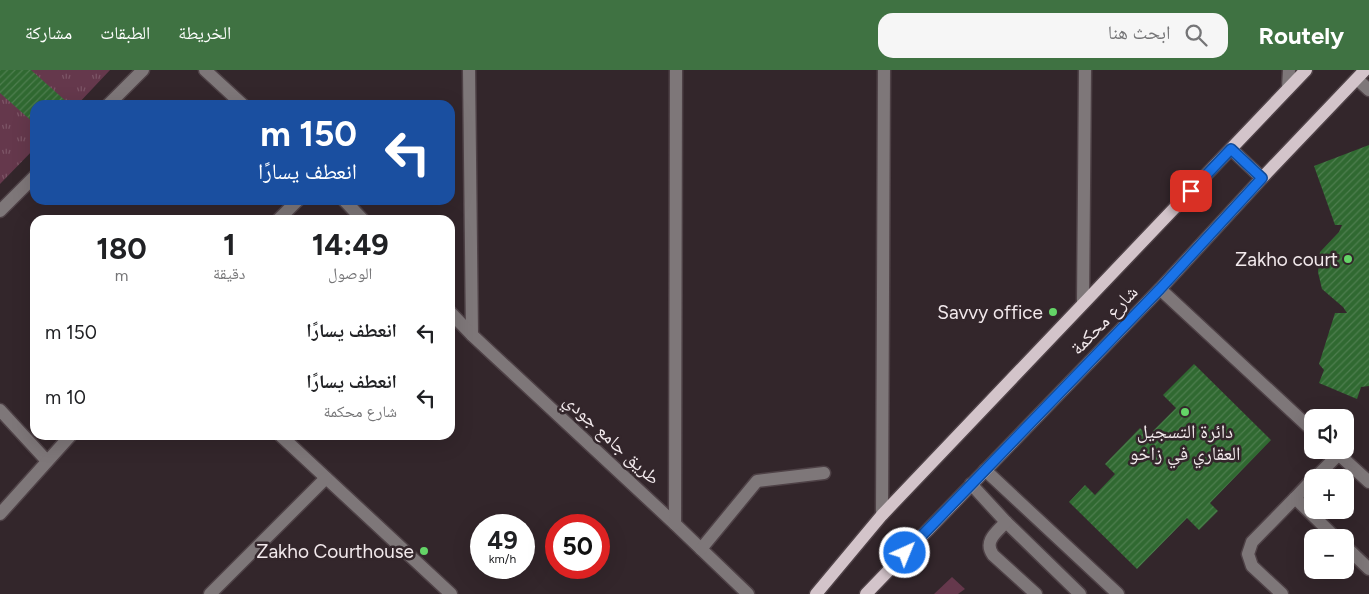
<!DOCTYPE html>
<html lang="ar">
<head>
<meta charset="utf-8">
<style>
	:root { --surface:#fff; --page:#f6f6f6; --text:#202124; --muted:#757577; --accent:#3f7242 }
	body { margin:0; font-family:Figtree,"Noto Naskh Arabic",sans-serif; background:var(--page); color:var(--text); direction:rtl; height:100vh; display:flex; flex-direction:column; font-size:19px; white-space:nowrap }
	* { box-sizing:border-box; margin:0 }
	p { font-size:16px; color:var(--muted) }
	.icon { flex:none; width:28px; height:28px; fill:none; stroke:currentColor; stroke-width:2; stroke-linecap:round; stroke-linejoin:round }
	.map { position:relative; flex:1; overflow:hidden; direction:ltr }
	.details { position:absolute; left:30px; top:145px; width:425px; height:225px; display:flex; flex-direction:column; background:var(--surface); border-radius:15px; box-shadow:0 5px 20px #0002; direction:rtl }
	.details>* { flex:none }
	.guide { position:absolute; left:30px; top:30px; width:425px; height:105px; border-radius:15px; box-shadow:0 5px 20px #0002; direction:rtl; background:#1a4fa0; color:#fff; overflow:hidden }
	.buttons { position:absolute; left:1304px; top:339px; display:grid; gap:10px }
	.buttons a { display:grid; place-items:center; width:50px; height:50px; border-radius:10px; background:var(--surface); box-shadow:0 5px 20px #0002; font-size:25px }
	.speed { position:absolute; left:470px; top:444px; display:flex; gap:10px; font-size:25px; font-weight:700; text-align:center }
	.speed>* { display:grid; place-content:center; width:65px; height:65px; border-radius:50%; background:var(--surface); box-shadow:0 5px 20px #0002; line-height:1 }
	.speed small { font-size:12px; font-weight:400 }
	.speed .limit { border:8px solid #d22; background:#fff; color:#111 }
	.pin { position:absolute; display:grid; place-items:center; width:42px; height:42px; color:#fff; margin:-21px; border-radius:10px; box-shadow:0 2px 8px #0006 }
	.me { position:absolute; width:55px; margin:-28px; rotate:44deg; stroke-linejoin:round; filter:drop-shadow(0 0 4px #0008) }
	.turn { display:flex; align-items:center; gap:18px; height:105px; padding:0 15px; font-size:22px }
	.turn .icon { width:65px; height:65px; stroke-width:2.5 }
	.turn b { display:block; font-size:35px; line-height:42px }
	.eta { display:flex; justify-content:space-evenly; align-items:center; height:85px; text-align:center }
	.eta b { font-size:30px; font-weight:700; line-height:35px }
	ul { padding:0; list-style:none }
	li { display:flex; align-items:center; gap:15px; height:65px; padding:0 15px }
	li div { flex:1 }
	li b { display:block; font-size:19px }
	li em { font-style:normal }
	header { display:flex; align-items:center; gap:30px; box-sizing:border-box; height:70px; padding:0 25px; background:var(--accent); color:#fff }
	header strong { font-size:24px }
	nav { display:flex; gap:28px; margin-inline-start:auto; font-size:18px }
	.search { width:350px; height:45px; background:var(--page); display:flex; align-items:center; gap:12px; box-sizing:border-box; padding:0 18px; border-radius:15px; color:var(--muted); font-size:19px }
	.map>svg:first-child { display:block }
</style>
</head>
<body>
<header>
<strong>Routely</strong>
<div class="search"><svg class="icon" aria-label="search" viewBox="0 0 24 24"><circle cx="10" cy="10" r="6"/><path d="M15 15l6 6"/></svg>ابحث هنا</div>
<nav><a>الخريطة</a><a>الطبقات</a><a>مشاركة</a></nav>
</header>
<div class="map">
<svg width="1369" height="524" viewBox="0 0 1369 524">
	<defs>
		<pattern id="grass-tufts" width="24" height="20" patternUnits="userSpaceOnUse" patternTransform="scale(1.25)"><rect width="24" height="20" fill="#65384c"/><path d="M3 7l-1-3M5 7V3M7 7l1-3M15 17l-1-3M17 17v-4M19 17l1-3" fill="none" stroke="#7c5566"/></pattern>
		<pattern id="building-hatch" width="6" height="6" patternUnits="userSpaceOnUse" patternTransform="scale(1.25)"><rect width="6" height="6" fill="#306931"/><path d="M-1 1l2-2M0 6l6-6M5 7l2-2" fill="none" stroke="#4e7e4f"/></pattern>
	</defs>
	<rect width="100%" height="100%" fill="#33262b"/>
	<path fill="url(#grass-tufts)" d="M0,0h110l-33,35h-42v43l-35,36z"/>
	<path fill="#65384c" d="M952,507l13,12 -7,5h-24z"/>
	<g fill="url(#building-hatch)">
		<path d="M0,0h31l37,33 -2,2h-31v19l-35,-31z"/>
		<path d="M1369,75v241l-8,1 -4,12 -38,-16 5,-13 -5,-6 16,-51h12l-4,-6 -21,-18 -4,-17 2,-20 19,-20 3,-7h-7l-21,-59z"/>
		<path d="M1194,294l77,76 -61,63 8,8 -19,19 -12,-12 -50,51 -68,-67 16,-17 10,10 20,-21 -10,-10 35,-36 8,8 28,-28 -13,-13z"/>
	</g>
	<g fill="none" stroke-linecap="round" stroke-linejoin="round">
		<defs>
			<g id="minor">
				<path d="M205,0l38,35"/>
				<path d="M469,0l3,265"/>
				<path d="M1357,9l12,11"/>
				<path d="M1288,18l1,-18"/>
				<path d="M108,35l35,-35"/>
				<path d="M344,130l19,20"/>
				<path d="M0,141l35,-35"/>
				<path d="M278,150l20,-20"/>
				<path d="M1160,219l152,141"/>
				<path d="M1083,233l2,-233"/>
				<path d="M450,242l22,23 203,189 73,70"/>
				<path d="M0,340l47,51"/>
				<path d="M280,365l171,159"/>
				<path d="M1334,380l35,32"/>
				<path d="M985,400l133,124"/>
				<path d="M1315,408l24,-24"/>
				<path d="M971,414l35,38 74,72"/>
				<path d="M1295,428l17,-18"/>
				<path d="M0,444l71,-79"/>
				<path d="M882,445l2,-445"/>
				<path d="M1006,452c-9,10 -23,19 -13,33l43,39"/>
				<path d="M675,454l1,-454"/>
				<path d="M1345,476l24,23"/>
				<path d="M701,479l56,-68 67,-8"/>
				<path d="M210,524l116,-116"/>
				<path d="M1282,524l-30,-28 -4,-12 4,-12 43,-44 41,40"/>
			</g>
			<g id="major">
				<path d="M1231,79l31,29"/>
				<path d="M816,524l66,-79 424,-445"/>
				<path d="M866,524l294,-305 102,-111 103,-108"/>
			</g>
		</defs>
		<use href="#minor" stroke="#4e4146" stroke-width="15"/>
		<use href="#major" stroke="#4e4146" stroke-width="15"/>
		<use href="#minor" stroke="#7e7779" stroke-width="12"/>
		<use href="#major" stroke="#d3c4ca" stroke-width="12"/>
	</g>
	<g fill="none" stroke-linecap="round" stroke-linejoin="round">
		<defs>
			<path id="route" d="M905,483l255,-264 102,-111 -31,-29 -40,42"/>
		</defs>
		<use href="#route" stroke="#114b97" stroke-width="12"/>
		<use href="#route" stroke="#1a73e8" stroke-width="9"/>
	</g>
	<g fill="#64d467" stroke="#33262b" stroke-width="2">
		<circle cx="1348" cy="189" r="5"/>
		<circle cx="1053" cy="242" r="5"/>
		<circle cx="1185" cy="342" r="5"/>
		<circle cx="424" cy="481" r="5"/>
	</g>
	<g text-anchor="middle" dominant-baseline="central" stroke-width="5" stroke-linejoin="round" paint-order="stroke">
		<g font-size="19" fill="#f2e9ec" stroke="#33262b" text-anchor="end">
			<text x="1338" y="189">Zakho court</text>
			<text x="1043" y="242">Savvy office</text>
			<text x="1185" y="361" text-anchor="middle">دائرة التسجيل<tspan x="1185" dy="22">العقاري في زاخو</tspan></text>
			<text x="414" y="481">Zakho Courthouse</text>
		</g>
		<g font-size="19" fill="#f2e9ec" stroke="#33262b">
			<text transform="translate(1104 250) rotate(-46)">شارع محكمة</text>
			<text transform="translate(612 369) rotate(43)">طريق جامع جودي</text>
		</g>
	</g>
</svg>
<div class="buttons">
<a><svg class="icon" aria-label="sound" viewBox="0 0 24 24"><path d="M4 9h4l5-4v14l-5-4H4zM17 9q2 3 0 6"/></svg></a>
<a>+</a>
<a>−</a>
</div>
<div class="speed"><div>49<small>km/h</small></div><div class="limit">50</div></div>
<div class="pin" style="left:1191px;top:121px;background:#d93025"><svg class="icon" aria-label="arrive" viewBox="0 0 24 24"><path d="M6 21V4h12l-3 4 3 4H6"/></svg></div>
<svg class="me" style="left:905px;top:483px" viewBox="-20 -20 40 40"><circle r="17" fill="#1a73e8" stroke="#fff" stroke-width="3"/><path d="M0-11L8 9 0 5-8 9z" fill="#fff"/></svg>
<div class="guide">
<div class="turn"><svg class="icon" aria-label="left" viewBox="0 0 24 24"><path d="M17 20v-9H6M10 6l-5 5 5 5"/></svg><div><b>150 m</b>انعطف يسارًا</div></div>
</div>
<section class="details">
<div class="eta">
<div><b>14:49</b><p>الوصول</p></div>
<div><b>1</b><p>دقيقة</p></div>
<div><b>180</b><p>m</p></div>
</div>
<ul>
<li><svg class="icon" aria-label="left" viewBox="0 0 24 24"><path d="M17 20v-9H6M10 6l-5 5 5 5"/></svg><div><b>انعطف يسارًا</b></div><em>150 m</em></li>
<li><svg class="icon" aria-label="left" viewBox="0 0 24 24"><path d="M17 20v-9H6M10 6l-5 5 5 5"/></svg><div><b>انعطف يسارًا</b><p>شارع محكمة</p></div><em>10 m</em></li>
</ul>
</section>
</div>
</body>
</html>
